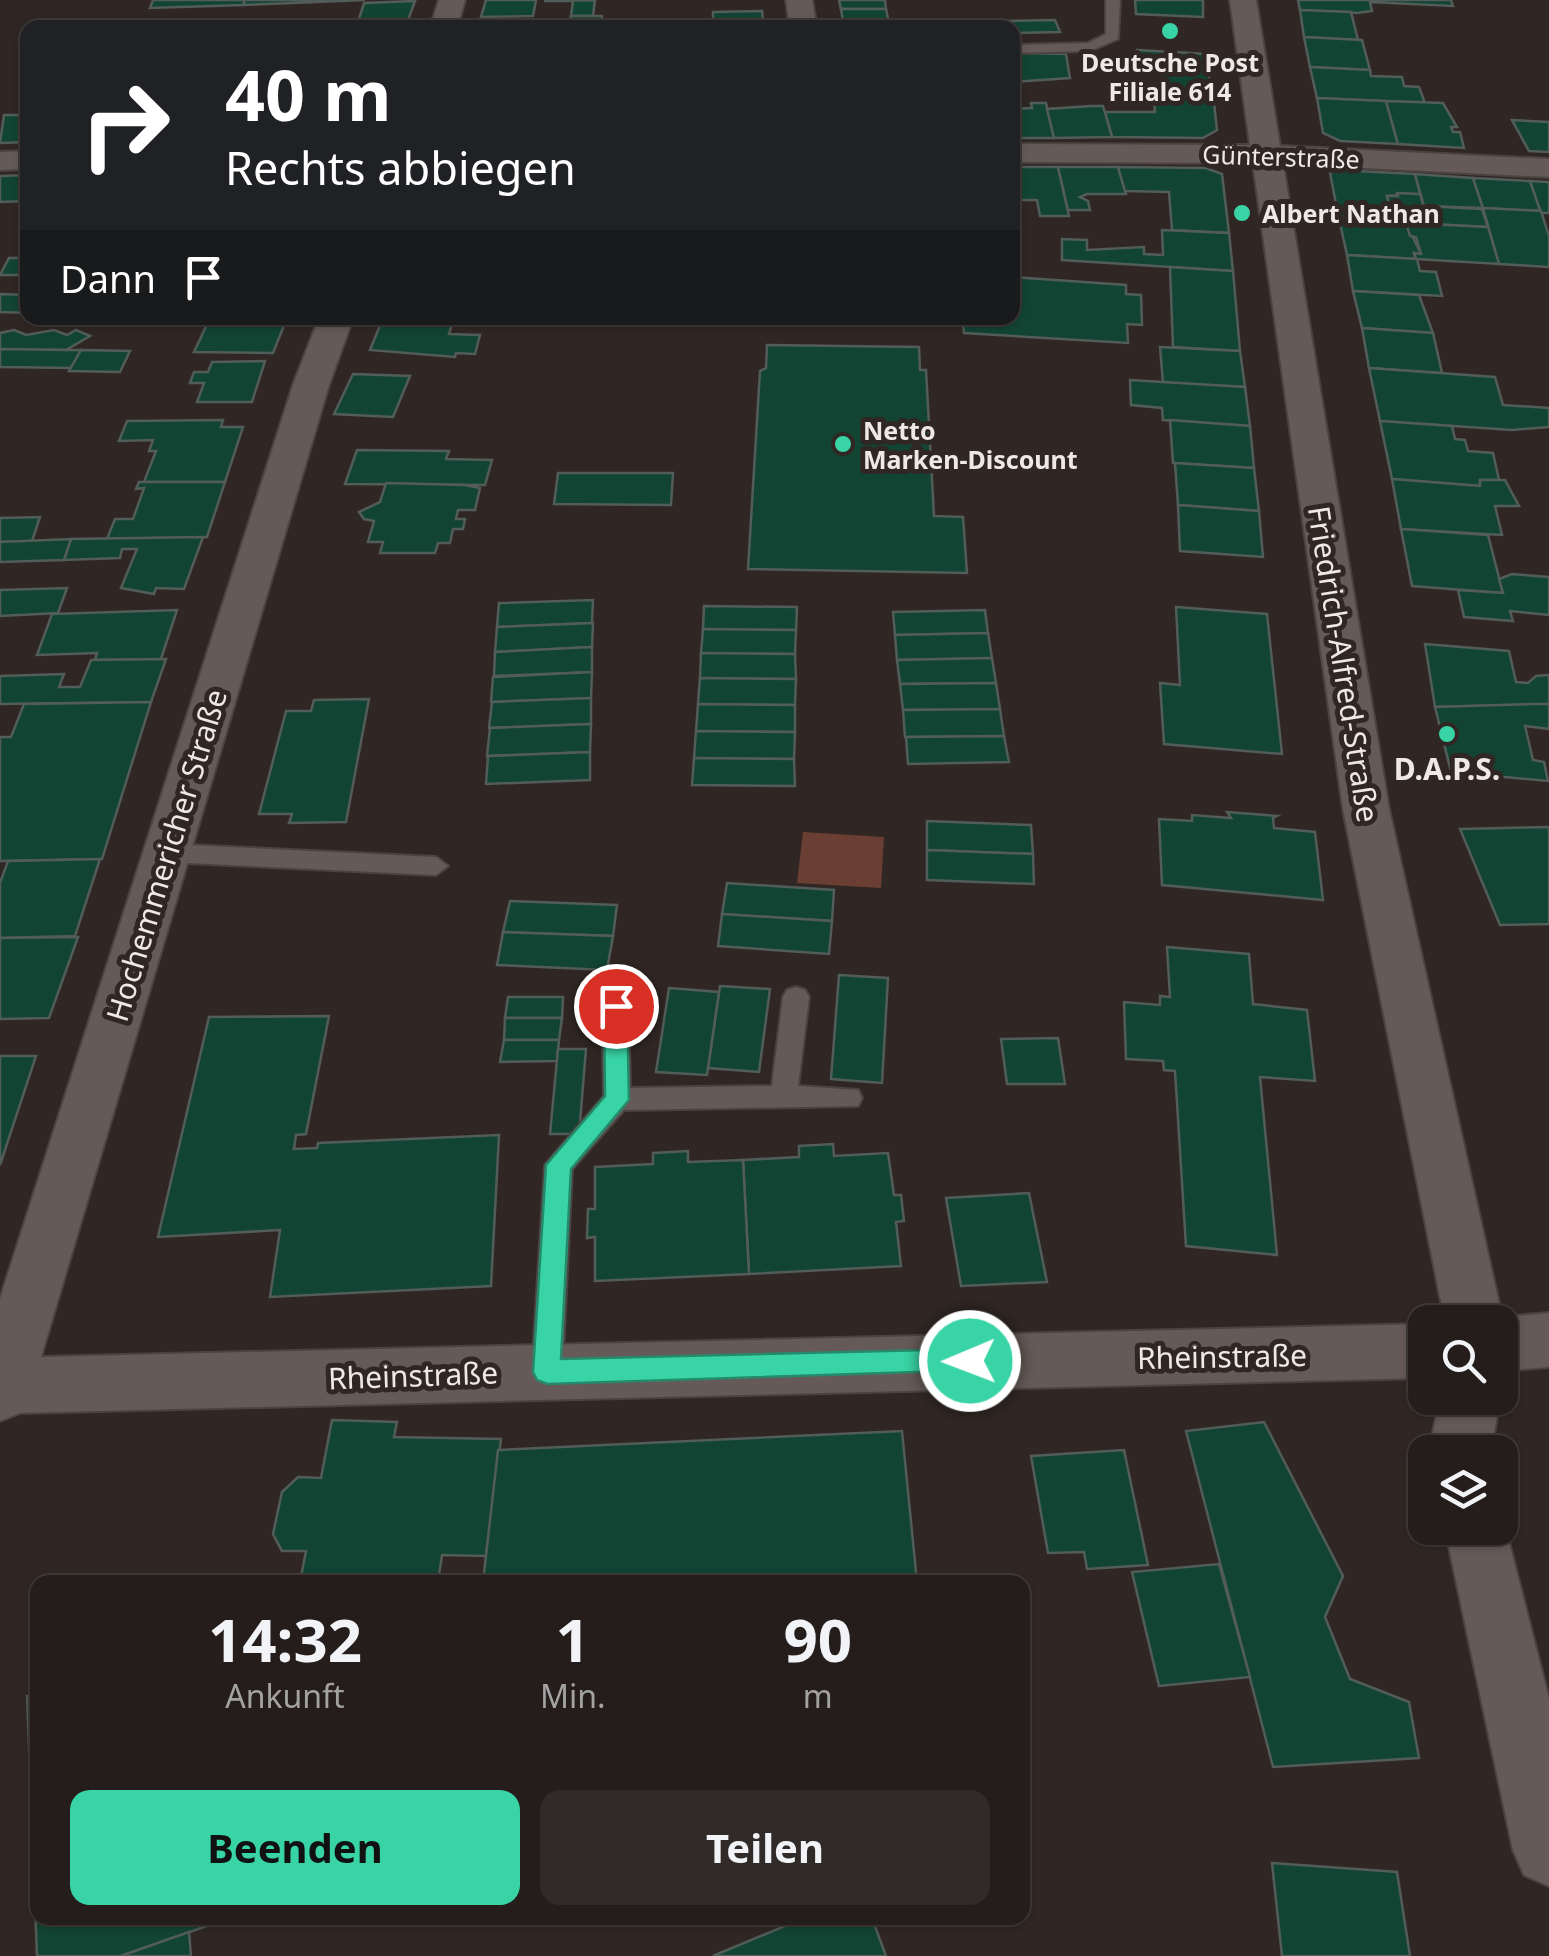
<!DOCTYPE html>
<html lang="de">
<head>
<meta charset="utf-8">
<style>
	:root { --surface:#241d1b; --page:#302a28; --text:#f1f3f6; --muted:#a3a2a3; --line:#413b3a; --accent:#39d4a5 }
	body { margin:0; font-family:"Noto Sans",sans-serif; background:var(--page); color:var(--text); height:100vh; display:flex; flex-direction:column; font-size:38px; white-space:nowrap }
	* { box-sizing:border-box; margin:0 }
	p { font-size:32px; color:var(--muted) }
	.icon { flex:none; width:55px; height:55px; fill:none; stroke:currentColor; stroke-width:2; stroke-linecap:round; stroke-linejoin:round }
	.map { position:relative; flex:1; overflow:hidden }
	.details { position:absolute; left:30px; top:1575px; width:1000px; height:350px; display:flex; flex-direction:column; background:var(--surface); border-radius:20px; box-shadow:0 2px 8px #0004,0 0 0 2px var(--line) }
	.details>* { flex:none }
	.guide { position:absolute; left:20px; top:20px; width:1000px; height:305px; border-radius:20px; box-shadow:0 2px 8px #0004,0 0 0 2px var(--line); background:#202124; color:#fff; overflow:hidden }
	.tools { position:absolute; left:1408px; top:1305px; display:grid; gap:20px }
	.tools a { display:grid; place-items:center; width:110px; height:110px; border-radius:20px; background:var(--surface); box-shadow:0 2px 8px #0004,0 0 0 2px var(--line); font-size:50px }
	.pin { position:absolute; display:grid; place-items:center; width:85px; height:85px; color:#fff; margin:-42px; border:5px solid #fff; border-radius:50%; box-shadow:0 2px 10px #0007 }
	.me { position:absolute; width:110px; margin:-55px; rotate:269deg; stroke-linejoin:round; filter:drop-shadow(0 0 8px #0008) }
	.turn { display:flex; align-items:center; gap:35px; height:210px; padding:0 40px; font-size:45px }
	.turn .icon { width:130px; height:130px; stroke-width:2.5 }
	.turn b { display:block; font-size:70px; line-height:85px }
	.then { display:flex; align-items:center; height:95px; padding:0 40px; background:#0003; gap:20px; font-size:38px }
	.eta { display:flex; justify-content:space-evenly; align-items:center; height:170px; text-align:center }
	.eta b { font-size:60px; font-weight:700; line-height:70px }
	.cta { display:flex; gap:20px; margin-top:auto; padding:20px 40px }
	.cta a { flex:1; height:115px; border-radius:20px; background:var(--accent); color:#111; font-size:40px; font-weight:700; line-height:115px; text-align:center }
	.cta a+a { background:var(--page); color:var(--text) }
	.map>svg:first-child { display:block }
</style>
</head>
<body>
<div class="map">
<svg width="1549" height="1956" viewBox="0 0 1549 1956">
	<rect width="100%" height="100%" fill="#302724"/>
	<path fill="#6a3e32" d="M803,832l81,5 -3,51 -84,-5z"/>
	<g fill="#124434" stroke="#525c58" stroke-width="2.5">
		<path d="M153,0h92l-2,5 -93,3z"/>
		<path d="M245,0h120l-122,5z"/>
		<path d="M486,0h50l-3,16 -52,1z"/>
		<path d="M595,0l-2,16h-22l2,-15h-29z"/>
		<path d="M839,0h46l1,9h-45z"/>
		<path d="M1135,0h68v17l-67,-3z"/>
		<path d="M1298,0h153l2,6 -83,-4 2,9 -15,2 -57,-3z"/>
		<path d="M415,1l-8,22 -49,-1 6,-19z"/>
		<path d="M841,9h45l4,19h-46z"/>
		<path d="M1300,10l51,2 7,28 -54,-3z"/>
		<path d="M762,11l2,17h-51v-16z"/>
		<path d="M571,16h31l-1,12h-32z"/>
		<path d="M1055,20l5,12 -48,1v-5h-53l-1,-6z"/>
		<path d="M339,22h19l49,1 -2,5h-69z"/>
		<path d="M1304,37l58,3 8,30 -60,-3z"/>
		<path d="M1137,50l69,4 5,39 -49,-2 -2,-23 -22,-1z"/>
		<path d="M1012,53l54,1 4,24 -58,4z"/>
		<path d="M1310,67l60,3 1,6 31,1 2,9 15,1 6,16 -108,-5z"/>
		<path d="M1153,90l60,3 4,37 -14,8 -91,-1 -7,-25h50z"/>
		<path d="M1317,98l69,3 12,43 -58,-3 -17,-8z"/>
		<path d="M1386,101l57,2 14,24h-6l2,5h7l4,16 -66,-4z"/>
		<path d="M1031,103h15l8,35h-42v-29l20,-1z"/>
		<path d="M1091,106h12l9,31 -58,1 -7,-29z"/>
		<path d="M4,115h24v27l-28,1z"/>
		<path d="M1512,120l37,2v30l-20,-1z"/>
		<path d="M1012,167h46l11,49h-29l-3,-16h-25z"/>
		<path d="M1058,167h60l8,27h-39l-7,3 8,4 2,9h-22z"/>
		<path d="M1118,167l88,1 16,6 7,59 -57,-3 -3,-38 -44,-1z"/>
		<path d="M1337,170l78,4 5,20 -33,2 7,26 -55,-3 -9,-46z"/>
		<path d="M1415,174l58,4 10,30 -59,-2z"/>
		<path d="M28,175v26l-28,1v-26z"/>
		<path d="M1473,178l57,3 11,30 -58,-3z"/>
		<path d="M1530,181l19,1v31h-8z"/>
		<path d="M1397,193l23,1 9,30 -35,-2 -7,-26h11z"/>
		<path d="M1424,206l58,3 6,18 -59,-3z"/>
		<path d="M1483,208l58,3 8,25v31l-50,-3z"/>
		<path d="M1339,219l67,4 15,31 -7,-1 2,6 -69,-4z"/>
		<path d="M1406,223l82,4 11,37 -83,-5 -2,-6 7,1 -5,-17 -6,-1z"/>
		<path d="M1162,230l67,3 4,38 -171,-11v-21l25,1v10l57,-3v7l19,1z"/>
		<path d="M1347,255l70,4 3,12 16,1 6,24 -89,-5z"/>
		<path d="M9,258h19v17h-28z"/>
		<path d="M1170,267l63,4 7,80 -67,-4z"/>
		<path d="M1012,277l114,8v9l15,1 1,30 -15,-1 1,19 -164,-10 -2,-15h50z"/>
		<path d="M1353,291l66,4 14,38 -71,-5z"/>
		<path d="M0,294l28,1v18l-28,-1z"/>
		<path d="M210,318h77l-14,35 -79,-1z"/>
		<path d="M383,318h71l-5,16 31,1 -5,19 -19,-1 -1,4 -85,-7z"/>
		<path d="M1362,328l71,5 9,40 -73,-5z"/>
		<path d="M14,330l12,5 28,-5 13,5 9,-5 14,6 -24,14 -66,-1v-16z"/>
		<path d="M767,345l152,2 1,23h6l8,146 29,1 4,56 -219,-4 12,-198 6,-3z"/>
		<path d="M1160,347l80,4 5,36 -82,-4z"/>
		<path d="M0,349l66,1h15l-9,18 -72,-1z"/>
		<path d="M81,350l49,1 -10,21 -51,-1z"/>
		<path d="M265,361l-13,41h-55l7,-19h-14l4,-11h14l4,-10z"/>
		<path d="M1369,368l126,9 8,28 46,3v19l-37,3 -132,-9z"/>
		<path d="M353,374l57,2 -17,41 -59,-3z"/>
		<path d="M1130,380l115,7 5,39 -87,-6 -1,-12 -31,-3z"/>
		<path d="M223,420l-2,7h22l-18,55h-81l12,-31h-7l4,-11 -34,1 8,-20z"/>
		<path d="M1170,420l80,6 4,42 -81,-5z"/>
		<path d="M1380,421l72,5 3,13 10,1 3,11 25,2 6,27h-19v6l-88,-7z"/>
		<path d="M357,450l92,1 -3,8 46,1 -7,25 -140,-1z"/>
		<path d="M1175,463l79,5 5,43 -81,-6z"/>
		<path d="M558,473h115l-2,32 -117,-1z"/>
		<path d="M1392,479l88,7v-6h25l14,26h-24l7,29 -101,-6z"/>
		<path d="M139,482h86l-18,55 -100,2 8,-20h18l11,-31 -8,1z"/>
		<path d="M386,483l79,2 15,3 -5,22h-17l-2,9h9l-2,10h-10l-3,14h-12l-3,10h-55l3,-11h-15l6,-21 -10,-2 -5,-7 21,-10z"/>
		<path d="M1178,505l81,6 4,46 -83,-6z"/>
		<path d="M40,517l-8,24 -32,1v-24z"/>
		<path d="M1401,529l87,6 15,58 -91,-7z"/>
		<path d="M203,537l-19,52 -28,-1 -2,6 -33,-6 16,-39h-15l-2,9 -56,2 7,-21z"/>
		<path d="M71,539l-7,21 -64,2v-20z"/>
		<path d="M1512,574l37,3v38l-39,-4 3,10 -49,-4 -6,-27 45,3 -4,-14z"/>
		<path d="M67,588l-9,25 -58,3v-26z"/>
		<path d="M593,600l-1,23 -95,4 2,-24z"/>
		<path d="M704,606l93,1 -1,23 -93,-1z"/>
		<path d="M1176,607l91,7 15,140 -118,-10 -4,-61 20,2z"/>
		<path d="M177,610l-16,49 -66,1 2,-7 -60,2 15,-41z"/>
		<path d="M985,610l3,23 -93,2 -2,-23z"/>
		<path d="M593,623l-1,24 -97,5 2,-25z"/>
		<path d="M703,629l93,1 -1,24 -94,-1z"/>
		<path d="M988,633l4,25 -95,2 -2,-25z"/>
		<path d="M1425,644l84,7 7,31 12,1 8,-7 13,-1v29l-114,3z"/>
		<path d="M592,647v25l-98,4 1,-24z"/>
		<path d="M701,653l94,1 1,25 -96,-1z"/>
		<path d="M992,658l4,25 -96,1 -3,-24z"/>
		<path d="M166,659l-15,43 -151,2v-28l64,-2 -5,13h21l11,-27z"/>
		<path d="M592,672l-1,26 -100,4 2,-25z"/>
		<path d="M700,678l96,1 -1,26 -97,-1z"/>
		<path d="M996,683l4,26 -97,1 -3,-26z"/>
		<path d="M591,698v26l-102,4 3,-26z"/>
		<path d="M369,699l-23,123 -57,1 3,-9h-33l27,-103h25l3,-11z"/>
		<path d="M151,702l-49,157 -102,2v-124h11l13,-33z"/>
		<path d="M698,704l97,1v27l-99,-1z"/>
		<path d="M1532,704h17v25l-24,-3 8,34 11,2 4,19 -97,-9 -16,-65z"/>
		<path d="M1000,709l4,27 -99,1 -2,-27z"/>
		<path d="M591,724l-1,28 -103,4 3,-28z"/>
		<path d="M696,731l99,1 -1,27 -100,-1z"/>
		<path d="M1004,736l5,26 -101,2 -2,-27z"/>
		<path d="M590,752v28l-104,4 2,-28z"/>
		<path d="M694,758l100,1 1,27 -103,-1z"/>
		<path d="M1227,812l50,4 -4,2 1,10 41,4 8,68 -161,-15 -3,-66 33,2v-6l39,3z"/>
		<path d="M927,821l104,4 2,29 -106,-4z"/>
		<path d="M1549,827v97l-49,1 -40,-96z"/>
		<path d="M927,850l106,4 1,30 -107,-4z"/>
		<path d="M100,859l-25,77 -75,2v-55l8,-22z"/>
		<path d="M727,883l107,7 -2,31 -110,-7z"/>
		<path d="M510,901l107,4 -4,31 -110,-4z"/>
		<path d="M722,914l110,7 -3,33 -111,-8z"/>
		<path d="M503,932l110,4 -6,34 -110,-5z"/>
		<path d="M78,937l-29,81 -49,1v-81z"/>
		<path d="M1167,947l82,7 4,50 54,6 8,71 -55,-4 17,178 -91,-9 -11,-175 -11,-1 -1,-9 -37,-2 -2,-57 36,3v-9l10,1z"/>
		<path d="M839,975l49,3 -6,105 -51,-4z"/>
		<path d="M720,986l50,3 -11,83 -51,-4z"/>
		<path d="M669,988l50,4 -12,83 -51,-3z"/>
		<path d="M508,997h55l-1,21h-57z"/>
		<path d="M329,1016l-23,118 -10,1 -2,14 23,-1 1,-5 181,-8 -8,151 -221,11 10,-67 -122,7 51,-220z"/>
		<path d="M505,1018h57l-3,22h-55z"/>
		<path d="M1058,1038l7,46h-58l-6,-45z"/>
		<path d="M504,1040h55l-2,21 -57,1z"/>
		<path d="M558,1049h28l-7,85h-29z"/>
		<path d="M0,1056h36l-36,109z"/>
		<path d="M833,1144l1,12 54,-3 6,42h7l3,26 -8,1 5,44 -152,8 -6,-114 56,-3v-11z"/>
		<path d="M688,1151v11l55,-2 6,114 -154,7v-44l-8,1 1,-29h7v-42l58,-3v-11z"/>
		<path d="M1029,1193l18,89 -86,4 -15,-88z"/>
		<path d="M332,1420l65,2 -3,15 107,2 -15,117 -44,-1 -4,27h-138l6,-31h-24l-9,-17 9,-42 16,-15 23,1z"/>
		<path d="M1264,1422l79,154 -18,41 25,62 59,23 10,56 -146,9 -87,-336z"/>
		<path d="M902,1431l15,151h-434l15,-132z"/>
		<path d="M1124,1450l24,115 -61,4 -3,-17 -36,1 -17,-97z"/>
		<path d="M1219,1564l31,113 -91,9 -27,-114z"/>
		<path d="M27,1696l11,1v221l189,1 -106,37h-84z"/>
		<path d="M1272,1863l125,9 13,84h-128z"/>
		<path d="M804,1918h68l14,38h-173z"/>
		<path d="M189,1932l2,24h-70z"/>
	</g>
	<g fill="none" stroke-linecap="round" stroke-linejoin="round">
		<defs>
			<g id="lane">
				<path d="M1106,0h14l-2,39 -28,12 -78,2v-8l76,-2 18,-9z"/>
				<path d="M166,844l270,13 12,9 -12,9 -270,-13 -12,-9z"/>
				<path d="M796,987l9,3 4,7 -11,89 60,4 4,8 -4,8 -234,4 -52,59 -10,203 -4,10 -11,4 -11,-4 -4,-10 13,-207 59,-69 -2,-90 4,-7h18l4,7 2,82 142,-2 11,-89 4,-7z"/>
			</g>
			<g id="street">
				<path d="M439,0h26l-8,28h-27z"/>
				<path d="M786,0h26l5,28h-27z"/>
				<path d="M1230,0h26l24,146 269,13v18l-266,-13 106,645 113,508 47,-4v54l-49,4v-49h-55l-102,-513 -90,-646 -241,-1v-18l238,1z"/>
				<path d="M28,151v18l-28,1v-18z"/>
				<path d="M319,318h34l-24,67 -288,972 1384,-33v54l-1405,35 -20,8v-122l293,-914z"/>
				<path d="M1440,1398h60l-9,54h-62z"/>
				<path d="M1500,1507l49,192v187l-25,-11 -11,-25 -68,-322h55z"/>
			</g>
		</defs>
		<use href="#lane" stroke="#4b4341" stroke-width="4"/>
		<use href="#street" stroke="#4b4341" stroke-width="4"/>
		<use href="#lane" fill="#655a57" fill-rule="evenodd"/>
		<use href="#street" fill="#655a57" fill-rule="evenodd"/>
	</g>
	<path fill="#39d4a5" stroke="#258a6b" stroke-width="2.5" d="M616,997l11,9 2,94 -58,69 -10,190 409,-10 10,3 4,9 -4,9 -433,14 -10,-4 -4,-8 13,-207 59,-69 -1,-90z"/>
	<g fill="#39d4a5" stroke="#302724" stroke-width="4">
		<circle cx="1170" cy="31" r="10"/>
		<circle cx="1242" cy="213" r="10"/>
		<circle cx="843" cy="444" r="10"/>
		<circle cx="1447" cy="734" r="10"/>
	</g>
	<g text-anchor="middle" dominant-baseline="central" stroke-width="10" stroke-linejoin="round" paint-order="stroke">
		<g font-size="25" font-weight="bold" fill="#eee8e6" stroke="#302724" text-anchor="start">
			<text x="1170" y="62" text-anchor="middle">Deutsche Post<tspan x="1170" dy="29">Filiale 614</tspan></text>
			<text x="1262" y="213">Albert Nathan</text>
			<text x="863" y="430">Netto<tspan x="863" dy="29">Marken-Discount</tspan></text>
		</g>
		<g font-size="25" fill="#eee8e6" stroke="#302724">
			<text transform="translate(1281 156) rotate(2)">Günterstraße</text>
		</g>
		<g font-size="30" fill="#eee8e6" stroke="#302724">
			<text transform="translate(1344 664) rotate(81)">Friedrich-Alfred-Straße</text>
			<text transform="translate(166 855) rotate(-73)">Hochemmericher Straße</text>
			<text transform="translate(1222 1356) rotate(-1)">Rheinstraße</text>
			<text transform="translate(413 1375) rotate(-2)">Rheinstraße</text>
		</g>
		<g font-size="30" font-weight="bold" fill="#eee8e6" stroke="#302724">
			<text x="1447" y="768">D.A.P.S.</text>
		</g>
	</g>
</svg>
<div class="tools">
<a><svg class="icon" aria-label="search" viewBox="0 0 24 24"><circle cx="10" cy="10" r="6"/><path d="M15 15l6 6"/></svg></a>
<a><svg class="icon" aria-label="layers" viewBox="0 0 24 24"><path d="M12 4l9 5-9 5-9-5zM3 14l9 5 9-5"/></svg></a>
</div>
<div class="pin" style="left:616px;top:1006px;background:#d93025"><svg class="icon" aria-label="arrive" viewBox="0 0 24 24"><path d="M6 21V4h12l-3 4 3 4H6"/></svg></div>
<svg class="me" style="left:970px;top:1361px" viewBox="-20 -20 40 40"><circle r="17" fill="#39d4a5" stroke="#fff" stroke-width="3"/><path d="M0-11L8 9 0 5-8 9z" fill="#fff"/></svg>
<div class="guide">
<div class="turn"><svg class="icon" aria-label="right" viewBox="0 0 24 24"><path d="M7 20v-9h11M14 6l5 5-5 5"/></svg><div><b>40 m</b>Rechts abbiegen</div></div>
<div class="then">Dann<svg class="icon" aria-label="arrive" viewBox="0 0 24 24"><path d="M6 21V4h12l-3 4 3 4H6"/></svg></div>
</div>
<section class="details">
<div class="eta">
<div><b>14:32</b><p>Ankunft</p></div>
<div><b>1</b><p>Min.</p></div>
<div><b>90</b><p>m</p></div>
</div>
<div class="cta"><a>Beenden</a><a>Teilen</a></div>
</section>
</div>
</body>
</html>
